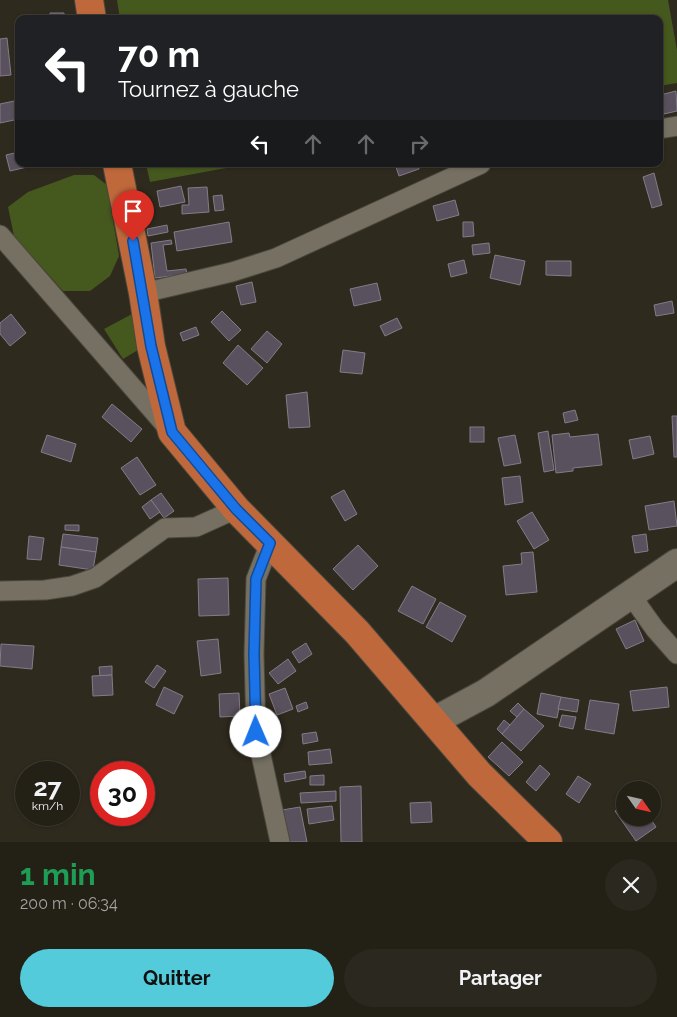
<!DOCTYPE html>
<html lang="fr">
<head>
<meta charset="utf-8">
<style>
	:root { --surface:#232016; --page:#2b281f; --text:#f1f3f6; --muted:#a3a3a1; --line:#403e35; --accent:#53cbda }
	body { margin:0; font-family:Raleway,sans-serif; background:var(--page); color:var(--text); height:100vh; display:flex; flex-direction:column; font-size:19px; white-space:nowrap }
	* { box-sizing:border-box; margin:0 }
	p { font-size:16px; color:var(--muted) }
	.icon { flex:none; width:28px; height:28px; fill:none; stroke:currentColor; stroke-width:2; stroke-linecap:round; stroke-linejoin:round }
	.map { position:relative; height:842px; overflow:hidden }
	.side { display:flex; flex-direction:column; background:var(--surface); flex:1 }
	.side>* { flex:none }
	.hud { position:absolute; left:15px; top:15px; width:648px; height:152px; border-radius:10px; box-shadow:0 1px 4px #0004,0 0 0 1px var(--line); background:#202124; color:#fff; overflow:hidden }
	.needle { width:32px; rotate:124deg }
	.controls { position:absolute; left:616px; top:781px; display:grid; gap:10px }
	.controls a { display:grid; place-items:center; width:45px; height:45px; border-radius:50%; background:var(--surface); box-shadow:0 1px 4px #0004,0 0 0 1px var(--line); font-size:25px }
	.speed { position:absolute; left:15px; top:761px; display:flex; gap:10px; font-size:25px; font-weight:700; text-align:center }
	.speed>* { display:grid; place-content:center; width:65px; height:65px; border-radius:50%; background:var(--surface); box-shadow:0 1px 4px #0004,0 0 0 1px var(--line); line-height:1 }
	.speed small { font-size:12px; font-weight:400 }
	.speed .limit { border:8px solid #d22; background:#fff; color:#111 }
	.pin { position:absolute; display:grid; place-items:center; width:42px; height:42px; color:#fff; margin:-51px -21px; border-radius:50% 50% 50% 0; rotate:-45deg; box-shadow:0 0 5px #0007 }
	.pin .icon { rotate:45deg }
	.me { position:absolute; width:55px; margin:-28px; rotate:359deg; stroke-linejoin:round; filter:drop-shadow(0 0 4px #0008) }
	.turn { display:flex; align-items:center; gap:18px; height:105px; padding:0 20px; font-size:22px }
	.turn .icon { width:65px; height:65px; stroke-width:2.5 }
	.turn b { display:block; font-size:35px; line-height:42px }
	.lanes { display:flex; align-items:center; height:48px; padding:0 20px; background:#0003; justify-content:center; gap:25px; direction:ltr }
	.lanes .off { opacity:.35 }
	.round { display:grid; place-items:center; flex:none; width:52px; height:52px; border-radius:26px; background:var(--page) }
	.overview { display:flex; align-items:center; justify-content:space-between; height:85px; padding:0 20px }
	h1 { font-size:30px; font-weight:700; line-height:38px; color:#1e9e55 }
	.button { display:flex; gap:10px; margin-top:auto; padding:10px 20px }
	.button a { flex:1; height:58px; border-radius:30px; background:var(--accent); color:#111; font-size:20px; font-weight:700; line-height:58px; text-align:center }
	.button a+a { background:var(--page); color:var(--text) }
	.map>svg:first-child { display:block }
</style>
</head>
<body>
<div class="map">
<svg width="677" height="842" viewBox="0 0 677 842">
	<rect width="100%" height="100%" fill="#2f2a1e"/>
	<g fill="#45581d">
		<path d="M117,0h551l9,50v33l-18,3v-67h-539z"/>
		<path d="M146,164h102l-98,18z"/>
		<path d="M74,175h20l13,10 12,71 -9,20 -20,15h-27l-49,-55 -6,-29 20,-15z"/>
		<path d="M132,314l6,36 -15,9 -19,-30z"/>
	</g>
	<g fill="#59515d" stroke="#847b88">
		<path d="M50,13h14v5l-14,1z"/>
		<path d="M7,38l4,37 -11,1v-37z"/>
		<path d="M676,91l1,20 -13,3 -4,-19z"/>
		<path d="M19,100v19l-19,4v-19z"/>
		<path d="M19,152v12h21l-30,7 -4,-16z"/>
		<path d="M395,164h23l1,5 -20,7z"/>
		<path d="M654,173l8,32 -10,3 -9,-31z"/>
		<path d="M181,186l4,16 -25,5 -3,-16z"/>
		<path d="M207,187l2,25 -27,2v-9h7l-1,-17z"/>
		<path d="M222,195l2,15 -9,1 -2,-15z"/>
		<path d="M455,200l4,15 -22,6 -4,-15z"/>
		<path d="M229,222l3,20 -55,9 -3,-19z"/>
		<path d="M463,222h10l1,14 -11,1z"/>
		<path d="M167,225l1,7 -20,4 -1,-7z"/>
		<path d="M171,240l1,4 -9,1 4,26 19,-2 1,5 -32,4 -4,-35z"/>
		<path d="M489,243l1,10 -17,2 -1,-10z"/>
		<path d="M495,255l30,6 -5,24 -30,-7z"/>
		<path d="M464,260l3,13 -16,4 -3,-13z"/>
		<path d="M546,261h25v15l-25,-1z"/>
		<path d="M252,282l4,20 -15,3 -5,-19z"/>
		<path d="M377,283l4,17 -27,6 -4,-17z"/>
		<path d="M672,301l2,12 -18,3 -2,-11z"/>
		<path d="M222,311l19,19 -12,11 -18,-19z"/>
		<path d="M11,314l15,19 -16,13 -10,-12v-11z"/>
		<path d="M397,318l5,10 -17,8 -5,-10z"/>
		<path d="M196,327l3,8 -16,6 -3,-8z"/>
		<path d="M267,331l15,13 -15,19 -16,-14z"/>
		<path d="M238,345l25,23 -16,17 -24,-22z"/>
		<path d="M343,350l22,3 -3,21 -22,-2z"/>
		<path d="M307,392l3,35 -21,1 -3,-33z"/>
		<path d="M112,404l30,25 -11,13 -29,-25z"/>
		<path d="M575,410l3,10 -13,3 -2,-10z"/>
		<path d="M672,416h5v41h-3z"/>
		<rect x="470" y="427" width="14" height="15"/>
		<path d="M548,431l6,39 -10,2 -6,-39z"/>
		<path d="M569,433l1,4 28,-3 4,31 -29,3v3l-17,2 -4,-38z"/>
		<path d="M47,435l29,9 -5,18 -30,-10z"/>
		<path d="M515,435l6,28 -17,3 -6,-28z"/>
		<path d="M650,436l4,18 -21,5 -4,-19z"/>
		<path d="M137,457l19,28 -16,10 -19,-27z"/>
		<path d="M520,476l3,26 -18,3 -3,-27z"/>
		<path d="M344,490l13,24 -12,7 -14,-24z"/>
		<path d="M161,493l13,18 -10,7 -13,-18z"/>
		<path d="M151,500l9,12 -10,7 -8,-12z"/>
		<path d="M674,501l3,25 -28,4 -4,-24z"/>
		<path d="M532,512l17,28 -15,9 -17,-28z"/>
		<path d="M65,525h14v6l-14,-1z"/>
		<path d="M63,534l35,4 -2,14 -35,-5z"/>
		<path d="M646,534l2,17 -13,2 -3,-17z"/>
		<path d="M29,536l15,2 -3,22 -14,-1z"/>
		<path d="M358,545l20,21 -25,24 -20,-21z"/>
		<path d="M61,547l35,5 -3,18 -34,-5z"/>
		<path d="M533,552l4,40 -31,3 -3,-29 19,-2 -1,-11z"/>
		<path d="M228,578l1,37 -30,1 -1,-37z"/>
		<path d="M412,586l24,13 -13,25 -25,-13z"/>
		<path d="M440,602l26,14 -14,26 -26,-15z"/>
		<path d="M635,620l9,21 -18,8 -10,-20z"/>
		<path d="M218,639l3,34 -20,3 -4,-35z"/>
		<path d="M306,643l6,11 -13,9 -7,-11z"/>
		<path d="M1,644l33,2 -2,23 -32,-3z"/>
		<path d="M288,659l8,12 -18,13 -9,-11z"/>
		<path d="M157,665l9,6 -12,17 -9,-6z"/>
		<path d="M112,666v9l-12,1 -1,-9z"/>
		<path d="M112,675l1,20 -20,1 -1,-20z"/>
		<path d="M164,687l19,9 -9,18 -18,-9z"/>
		<path d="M667,687l2,20 -36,4 -3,-20z"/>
		<path d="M285,688l8,21 -16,6 -8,-21z"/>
		<path d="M239,693l1,23 -20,1 -1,-23z"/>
		<path d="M541,693l20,4 -4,21 -20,-4z"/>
		<path d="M561,697l18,3 -2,12 -19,-3z"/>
		<path d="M590,700l29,4 -5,30 -29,-5z"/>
		<path d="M306,702l2,6 -10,4 -2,-6z"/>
		<path d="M518,703l6,6 -7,8 -7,-6z"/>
		<path d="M524,709l20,17 -23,25 -19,-17z"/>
		<path d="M562,715l14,2 -3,12 -14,-3z"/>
		<path d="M504,720l6,5 -8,9 -5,-5z"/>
		<path d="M316,732l2,9 -15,3 -1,-10z"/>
		<path d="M502,742l21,20 -14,14 -21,-19z"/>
		<path d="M330,749l2,14 -23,2 -1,-13z"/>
		<path d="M540,765l10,9 -14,17 -10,-9z"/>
		<path d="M305,771l1,7 -21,4 -1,-8z"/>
		<path d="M324,775v10h-14v-9z"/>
		<path d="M578,776l13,8 -12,19 -13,-9z"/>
		<path d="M361,786l1,56h-21l-1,-55z"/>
		<path d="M336,791v10l-35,2 -1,-10z"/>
		<path d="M431,802l1,20 -21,1 -1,-20z"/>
		<path d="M625,804v14h25l6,9 -20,14 -21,-30z"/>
		<path d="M332,806l2,14 -25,4 -2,-15z"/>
		<path d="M300,807l7,35h-18l-7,-32z"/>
	</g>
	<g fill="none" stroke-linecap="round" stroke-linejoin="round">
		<defs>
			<g id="street">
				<path d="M659,129l18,-3"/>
				<path d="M0,235l168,193"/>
				<path d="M143,293l89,-21 44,-14 205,-94"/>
				<path d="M270,543l-14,36 -2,75 2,78 24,110"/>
				<path d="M0,591l45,-1 27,-4 23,-8 70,-50 31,-1 40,-18"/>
				<path d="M630,594l25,35 22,25"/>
			</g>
			<path id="secondary" d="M434,721l52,-28 191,-130"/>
			<g id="highway">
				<path d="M89,0l3,19"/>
				<path d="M117,164l26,129 8,53 21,86 64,77 121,123 122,142 69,68"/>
			</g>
		</defs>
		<use href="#street" stroke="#4c483e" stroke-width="21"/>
		<use href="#secondary" stroke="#4c483e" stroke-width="30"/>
		<use href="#highway" stroke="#4c483e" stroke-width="30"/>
		<use href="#street" stroke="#757062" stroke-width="19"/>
		<use href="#secondary" stroke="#757062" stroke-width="28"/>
		<use href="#highway" stroke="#bf683b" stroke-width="28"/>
	</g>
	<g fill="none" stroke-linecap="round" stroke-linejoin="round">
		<defs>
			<path id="route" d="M133,241l18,105 21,86 64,77 34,34 -14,36 -2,75 2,78"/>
		</defs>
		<use href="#route" stroke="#114b97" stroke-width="12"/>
		<use href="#route" stroke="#1a73e8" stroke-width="9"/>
	</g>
</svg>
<div class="controls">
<a><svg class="needle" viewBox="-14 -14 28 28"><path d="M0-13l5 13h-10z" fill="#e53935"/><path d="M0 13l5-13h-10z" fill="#a3a3a1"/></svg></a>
</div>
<div class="speed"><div>27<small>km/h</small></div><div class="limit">30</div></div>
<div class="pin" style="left:133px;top:241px;background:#d93025"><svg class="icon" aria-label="arrive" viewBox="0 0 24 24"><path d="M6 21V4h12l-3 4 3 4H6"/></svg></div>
<svg class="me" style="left:256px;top:732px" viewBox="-20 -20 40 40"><circle r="19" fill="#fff"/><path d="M0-13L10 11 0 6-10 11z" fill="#1a73e8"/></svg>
<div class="hud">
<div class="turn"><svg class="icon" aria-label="left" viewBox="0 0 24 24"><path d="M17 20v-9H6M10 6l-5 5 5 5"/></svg><div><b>70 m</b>Tournez à gauche</div></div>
<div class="lanes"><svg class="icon" aria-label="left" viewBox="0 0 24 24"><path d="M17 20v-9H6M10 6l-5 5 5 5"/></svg><svg class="icon off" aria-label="ahead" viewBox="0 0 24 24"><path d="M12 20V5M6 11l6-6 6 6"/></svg><svg class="icon off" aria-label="ahead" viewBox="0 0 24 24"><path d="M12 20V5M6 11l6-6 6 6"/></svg><svg class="icon off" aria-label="right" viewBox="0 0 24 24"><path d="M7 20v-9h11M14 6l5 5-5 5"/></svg></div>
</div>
</div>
<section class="side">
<div class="overview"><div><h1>1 min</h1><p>200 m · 06:34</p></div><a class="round"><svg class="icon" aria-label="close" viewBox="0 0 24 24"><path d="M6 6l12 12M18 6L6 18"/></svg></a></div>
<div class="button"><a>Quitter</a><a>Partager</a></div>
</section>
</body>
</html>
